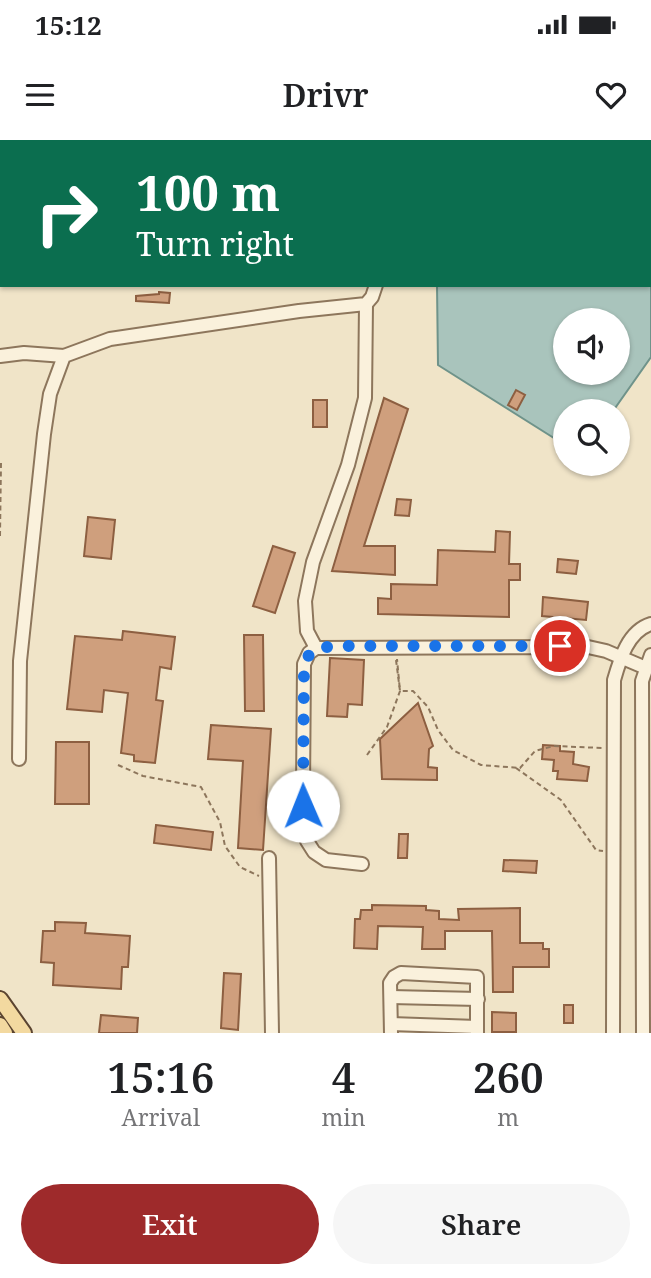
<!DOCTYPE html>
<html lang="en">
<head>
<meta charset="utf-8">
<style>
	:root { --surface:#fff; --page:#f6f6f6; --text:#202124; --muted:#757577; --accent:#9e2a2b }
	body { margin:0; font-family:"Noto Serif",serif; background:var(--page); color:var(--text); height:100vh; display:flex; flex-direction:column; font-size:26px; white-space:nowrap }
	* { box-sizing:border-box; margin:0 }
	p { font-size:23px; color:var(--muted) }
	.icon { flex:none; width:38px; height:38px; fill:none; stroke:currentColor; stroke-width:2; stroke-linecap:round; stroke-linejoin:round }
	.map { position:relative; height:893px; overflow:hidden }
	.panel { display:flex; flex-direction:column; background:var(--surface); flex:1 }
	.panel>* { flex:none }
	.guide { position:absolute; left:0px; top:0px; width:651px; height:147px; box-shadow:0 2px 5px #0004; background:#0b6e4f; color:#fff; overflow:hidden }
	.buttons { position:absolute; left:553px; top:168px; display:grid; gap:14px }
	.buttons a { display:grid; place-items:center; width:77px; height:77px; border-radius:50%; background:var(--surface); box-shadow:0 2px 5px #0004; font-size:35px }
	.pin { position:absolute; display:grid; place-items:center; width:60px; height:60px; color:#fff; margin:-30px; border:4px solid #fff; border-radius:50%; box-shadow:0 2px 7px #0007 }
	.me { position:absolute; width:77px; margin:-38px; rotate:359deg; stroke-linejoin:round; filter:drop-shadow(0 0 5px #0008) }
	.turn { display:flex; align-items:center; gap:24px; height:147px; padding:0 21px; font-size:32px }
	.turn .icon { width:91px; height:91px; stroke-width:2.5 }
	.turn b { display:block; font-size:49px; line-height:60px }
	.eta { display:flex; justify-content:space-evenly; align-items:center; height:119px; text-align:center }
	.eta b { font-size:42px; font-weight:600; line-height:49px }
	.cta { display:flex; gap:14px; margin-top:auto; padding:14px 21px }
	.cta a { flex:1; height:80px; border-radius:42px; background:var(--accent); color:#fff; font-size:28px; font-weight:600; line-height:80px; text-align:center }
	.cta a+a { background:var(--page); color:var(--text) }
	.status { display:flex; justify-content:space-between; align-items:center; height:49px; padding:0 35px; background:var(--surface); direction:ltr }
	.status svg { height:19px; fill:currentColor }
	header { display:flex; justify-content:space-between; align-items:center; height:91px; padding:0 21px; background:var(--surface); font-size:32px; font-weight:600 }
	.map>svg:first-child { display:block }
</style>
</head>
<body>
<div class="status"><b>15:12</b><svg viewBox="0 0 49 12"><path d="M0 12V9h3v3zM5 12V6h3v6zM10 12V3h3v9zM15 12V0h3v12zM26 1h20v11H26zM47 4h2v5h-2z"/></svg></div>
<header><svg class="icon" aria-label="menu" viewBox="0 0 24 24"><path d="M4 6h16M4 12h16M4 18h16"/></svg>Drivr<svg class="icon" aria-label="heart" viewBox="0 0 24 24"><path d="M12 20l-8-8c-3-5 5-10 8-4 3-6 11-1 8 4z"/></svg></header>
<div class="map">
<svg width="651" height="893" viewBox="0 0 651 893">
	<rect width="100%" height="100%" fill="#f0e4c8"/>
	<path fill="#a9c4bc" stroke="#6f938a" stroke-width="2" fill-rule="evenodd" d="M436,0h215v217l-38,54h-48v34l-127,-80 -1,-80h212v-143zM565,180h53v53h-53z"/>
	<g fill="#cf9f7d" stroke="#8d5f41" stroke-width="2">
		<path d="M159,152l11,1 -1,10 -33,-2v-5l23,-2z"/>
		<path d="M516,250l9,5 -8,15 -9,-5z"/>
		<path d="M384,258l24,11 -44,137h31v29l-63,-4z"/>
		<rect x="313" y="260" width="14" height="27"/>
		<path d="M397,359l14,1 -2,16 -14,-1z"/>
		<path d="M88,377l27,3 -4,39 -27,-3z"/>
		<path d="M496,391l14,1 -1,32h11v16h-11v37l-131,-3v-16l13,1v-15l46,1 1,-35 57,2z"/>
		<path d="M273,406l22,7 -20,60 -22,-7z"/>
		<path d="M558,419l20,2 -2,13 -19,-2z"/>
		<path d="M543,457l45,5 -2,18 -44,-4z"/>
		<path d="M123,491l52,6 -4,32 -11,-2 -4,33 7,1 -8,62 -21,-2v-6l-13,-2 7,-60 -24,-3 -2,22 -35,-3 8,-73 47,4z"/>
		<path d="M244,495h19l1,76h-19z"/>
		<path d="M330,518l34,2 -2,45 -14,-1 -1,13 -20,-1z"/>
		<path d="M418,563l15,43 -4,3 -1,18 9,1v12l-55,-1 -2,-40z"/>
		<path d="M211,585l60,4 -8,121 -25,-2 5,-87 -35,-2z"/>
		<path d="M56,602h33v62h-34z"/>
		<path d="M543,605l17,1v5l14,1 -1,12 16,3 -2,14 -30,-2 1,-8h-5l1,-11 -12,-1z"/>
		<path d="M156,685l57,7 -2,18 -57,-7z"/>
		<path d="M399,694h9l-1,24h-9z"/>
		<path d="M504,720l33,1 -1,12 -33,-2z"/>
		<path d="M372,765l54,1v4l13,1v8l20,1 -1,-11 62,-1v35h23v6h6v18h-36v25h-20l-1,-61h-47v18h-23l1,-22 -45,-1 -1,23 -23,-1 1,-29h5l1,-9h11z"/>
		<path d="M55,782l31,1 -1,10 45,3 -2,31h-6l-1,22 -68,-4 1,-22 -13,-1 2,-31h12z"/>
		<path d="M224,833l17,1 -3,56 -17,-2z"/>
		<rect x="564" y="865" width="9" height="18"/>
		<path d="M492,872l24,1v19h-24z"/>
		<path d="M101,875l37,3 -1,15h-38z"/>
	</g>
	<g fill="none" stroke-linecap="round" stroke-linejoin="round">
		<defs>
			<g id="minor">
				<path d="M371,0v2"/>
				<path d="M0,216l24,-3 40,3"/>
				<path d="M316,508l-9,-17 -2,-30 8,-39 35,-97 17,-67 1,-94"/>
				<path d="M19,619l1,-98 24,-227 6,-40 14,-38 46,-17 189,-28 67,-7 6,-7 4,-12"/>
				<path d="M269,718l3,175"/>
				<path d="M362,724l-36,-4 -12,-8 -7,-11 -4,-52 1,-125 5,-11 7,-5 272,-1 18,4 40,17"/>
				<path d="M391,857l87,2"/>
				<path d="M391,884l86,3"/>
				<path d="M391,893l-1,-50 4,-6 7,-4 76,4v56"/>
				<path d="M613,893l1,-353c6,-21 14,-49 37,-56"/>
				<path d="M643,893l-1,-352 9,-26"/>
			</g>
			<g id="major">
				<path d="M0,859l24,34"/>
				<path d="M0,885l5,8"/>
			</g>
		</defs>
		<use href="#minor" stroke="#8d765c" stroke-width="16"/>
		<use href="#major" stroke="#5b4430" stroke-width="18"/>
		<g stroke="#8d765c" stroke-width="2" stroke-dasharray="5 3.5" stroke-linecap="butt">
			<path d="M0,396l1,-74"/>
			<path d="M396,520l4,31h13l15,16 10,23 15,20 28,15 39,3 15,-17 19,-5 49,2"/>
			<path d="M367,615l20,-28 13,-36 -3,-32"/>
			<path d="M118,625l25,11 58,11 19,35 5,24 15,21 19,9"/>
			<path d="M516,628l45,32 35,50 7,1"/>
		</g>
		<use href="#minor" stroke="#faf1dc" stroke-width="12"/>
		<use href="#major" stroke="#f3d9a0" stroke-width="14"/>
	</g>
	<g fill="none" stroke-linecap="round" stroke-linejoin="round">
		<path stroke="#1a73e8" stroke-width="12" stroke-dasharray="0 21.6" d="M303,666l1,-142c9,-20 18,-16 37,-18h219"/>
	</g>
</svg>
<div class="buttons">
<a><svg class="icon" aria-label="sound" viewBox="0 0 24 24"><path d="M4 9h4l5-4v14l-5-4H4zM17 9q2 3 0 6"/></svg></a>
<a><svg class="icon" aria-label="search" viewBox="0 0 24 24"><circle cx="10" cy="10" r="6"/><path d="M15 15l6 6"/></svg></a>
</div>
<div class="pin" style="left:560px;top:506px;background:#d93025"><svg class="icon" aria-label="arrive" viewBox="0 0 24 24"><path d="M6 21V4h12l-3 4 3 4H6"/></svg></div>
<svg class="me" style="left:303px;top:666px" viewBox="-20 -20 40 40"><circle r="19" fill="#fff"/><path d="M0-13L10 11 0 6-10 11z" fill="#1a73e8"/></svg>
<div class="guide">
<div class="turn"><svg class="icon" aria-label="right" viewBox="0 0 24 24"><path d="M7 20v-9h11M14 6l5 5-5 5"/></svg><div><b>100 m</b>Turn right</div></div>
</div>
</div>
<section class="panel">
<div class="eta">
<div><b>15:16</b><p>Arrival</p></div>
<div><b>4</b><p>min</p></div>
<div><b>260</b><p>m</p></div>
</div>
<div class="cta"><a>Exit</a><a>Share</a></div>
</section>
</body>
</html>
